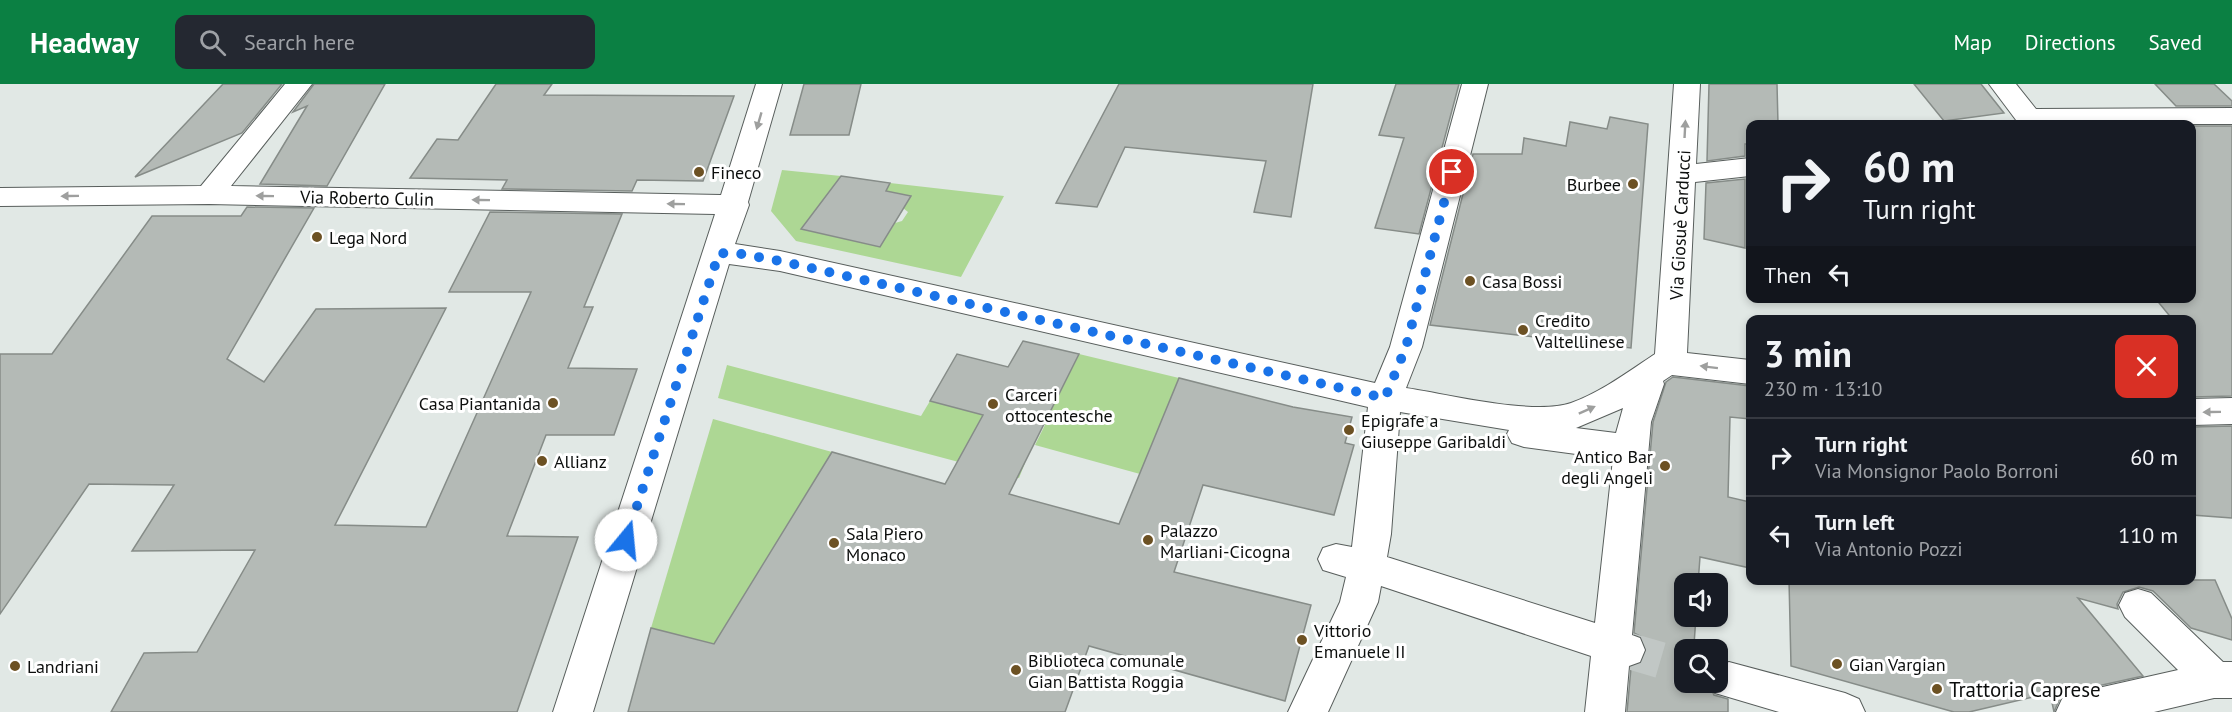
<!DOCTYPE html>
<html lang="en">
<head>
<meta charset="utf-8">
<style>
	:root { --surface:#171b24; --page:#242831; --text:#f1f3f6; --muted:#9ea1a6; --line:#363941; --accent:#0b8043 }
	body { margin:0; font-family:"PT Sans",sans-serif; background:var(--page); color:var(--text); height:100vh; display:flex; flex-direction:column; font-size:22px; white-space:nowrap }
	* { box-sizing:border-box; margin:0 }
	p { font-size:20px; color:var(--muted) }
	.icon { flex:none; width:33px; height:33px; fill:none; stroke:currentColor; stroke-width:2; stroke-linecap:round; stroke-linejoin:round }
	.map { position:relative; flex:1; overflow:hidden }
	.side { position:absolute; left:1746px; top:231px; width:450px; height:270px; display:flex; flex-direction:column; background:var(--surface); border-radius:12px; box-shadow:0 3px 9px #0003 }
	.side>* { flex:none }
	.top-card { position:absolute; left:1746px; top:36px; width:450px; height:183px; border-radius:12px; box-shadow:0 3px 9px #0003; background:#171b24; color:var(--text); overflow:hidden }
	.controls { position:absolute; left:1674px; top:489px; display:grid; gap:12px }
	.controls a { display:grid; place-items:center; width:54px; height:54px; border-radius:12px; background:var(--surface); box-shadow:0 3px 9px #0003; font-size:30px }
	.pin { position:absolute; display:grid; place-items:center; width:51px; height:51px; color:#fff; margin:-26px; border:3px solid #fff; border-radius:50%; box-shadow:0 2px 6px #0007 }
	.me { position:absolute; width:66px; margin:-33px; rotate:17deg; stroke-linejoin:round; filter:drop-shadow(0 0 4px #0008) }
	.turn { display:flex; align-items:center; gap:21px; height:126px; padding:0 18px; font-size:27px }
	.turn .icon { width:78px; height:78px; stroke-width:2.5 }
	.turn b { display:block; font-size:42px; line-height:51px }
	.then { display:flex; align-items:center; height:57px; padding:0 18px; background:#0003; gap:12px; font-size:22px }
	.round { display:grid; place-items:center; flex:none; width:63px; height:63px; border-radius:12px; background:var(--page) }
	.overview { display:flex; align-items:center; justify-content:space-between; height:102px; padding:0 18px }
	h1 { font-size:36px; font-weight:700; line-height:45px }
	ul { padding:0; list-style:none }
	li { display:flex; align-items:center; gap:18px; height:78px; padding:0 18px; border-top:2px solid var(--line) }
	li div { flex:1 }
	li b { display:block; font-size:22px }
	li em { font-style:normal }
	header { display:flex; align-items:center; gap:36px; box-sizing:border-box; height:84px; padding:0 30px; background:var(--accent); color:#fff }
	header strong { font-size:28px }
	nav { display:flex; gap:33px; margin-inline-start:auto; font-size:21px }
	.search { width:420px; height:54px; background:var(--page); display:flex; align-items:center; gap:15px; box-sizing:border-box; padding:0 21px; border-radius:12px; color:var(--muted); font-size:22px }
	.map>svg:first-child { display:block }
</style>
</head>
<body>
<header>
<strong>Headway</strong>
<div class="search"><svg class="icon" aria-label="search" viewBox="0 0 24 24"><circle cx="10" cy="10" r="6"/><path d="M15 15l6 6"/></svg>Search here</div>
<nav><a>Map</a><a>Directions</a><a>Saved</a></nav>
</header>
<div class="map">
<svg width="2232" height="628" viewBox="0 0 2232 628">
	<rect width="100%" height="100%" fill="#e1e8e5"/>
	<g fill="#add794">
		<path d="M782,86l59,6 -40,53 79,18 15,-24 7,-2 6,-9 -5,-4 8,-12 -25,-5 4,-8 114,13 -43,81 -165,-36 -25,-30z"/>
		<path d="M1079,270l100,24 -39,96 -105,-29 10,-20 -7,-3 23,-32z"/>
		<path d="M727,281l194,51 9,-15 53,14 -17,32 59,16 -6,15 -301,-80z"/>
		<path d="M713,335l119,33 -118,192 -63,-16z"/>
	</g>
	<g fill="#b4bab6" stroke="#868c88" stroke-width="1.5">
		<path d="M223,0h59l-40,49 -107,44z"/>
		<path d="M314,0h71l-58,102 -67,-2 47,-78 -14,6z"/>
		<path d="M496,0h56l-8,11 190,1 -31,85 -66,-1 -5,11 -130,-2 5,-9 -97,-2 27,-39 21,1z"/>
		<path d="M804,0h57l-12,51h-59z"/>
		<path d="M1119,0h194l-22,133 -37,-5 12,-51 -141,-14 -28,60 -41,-4z"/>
		<path d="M1396,0h63l-40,150 -44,-6 29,-90 -25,-3z"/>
		<path d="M1709,0h68l1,40h-28v20h-5v12l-38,5z"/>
		<path d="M1914,0h67l23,29 -60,8z"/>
		<path d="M2155,0h59l18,17v5h-56z"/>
		<path d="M1610,33l38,7 -17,224 -201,-23 43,-171h49l2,-16 42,8 4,-24 37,7z"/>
		<path d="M2192,42h40v270l-40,1v-77h-19l-18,-22h37z"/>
		<path d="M841,92l49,7 -4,8 25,5 -31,51 -79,-18z"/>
		<path d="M1745,95v69l-41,-9 2,-56z"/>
		<path d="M247,123l67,1 -87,151 37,23 52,-73 130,-1 -111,217 91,2 105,-235h-82l41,-80 132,2 -38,93h9l-25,61 69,1 -23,66h-68l-39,101 71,1 -61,175h-406l33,-59 53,-1 58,-102 -123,1 42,-66 -85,-1 -89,130v-260h52l100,-138h89z"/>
		<path d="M1023,257l56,13 -70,140 110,30 60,-146 114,29 59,10 -7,26 9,2 -20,70 -131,-30 -29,87 137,33 -26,96 -196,-55 -24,66h-437l23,-84 63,16 118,-192 113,32 38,-69 -53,-14 27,-47 51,13z"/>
		<path d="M1673,293l77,9v33l-20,-2 -2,80 22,5v66l-50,-11 -2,27h-14v32h12l-2,29 15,5h-25v32h24l6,13 14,4v13h-101l4,-44 11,-5 5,-12 -5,-14 -8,-4 19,-211 13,-40z"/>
		<path d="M2232,342v92l-40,-3v-88z"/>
		<path d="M1789,496h426l17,39v21l-41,-12 -38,-37 -14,-4 -16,5 -6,12 1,5 -40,-11 65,78 -68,15 -15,7 -6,14 -4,-19 -81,19h-15l-163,-46z"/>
	</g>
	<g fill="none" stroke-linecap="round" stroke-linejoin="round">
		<path stroke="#c1c7c5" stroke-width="36" stroke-dasharray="36 18" stroke-linecap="butt" d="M1626,566l58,17"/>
		<defs>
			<g id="minor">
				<path d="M285,0h27l-81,102 490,9 35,-111h26l-34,118 1,3 -14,39 45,7 595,132 15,-36 72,-263h26l-66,263 -16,41c41,6 127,28 165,15 30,-11 57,-31 84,-49l19,-270h26l-4,80 54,-6v18l-55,6 -8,171 63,7v24l-78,-9 -9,6 1,3 -13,38 -19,213 8,3 5,12 -5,12 -11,4 -4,46h-40l6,-56 -210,-70 -3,16 -50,110h-40l52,-110 6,-25 -23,-7 -5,-11 5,-11 13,-4 16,3 16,-140 -588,-136 -51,-7 -136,448h-40l162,-498 -506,-10 -209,2v-18l201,-2zM1623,324l-7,25 -40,-5zM1400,328l109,18 -2,4 5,9 12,4 89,12 -18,164 -208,-66 4,-23z"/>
				<path d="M1989,0h27l20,25 196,-1v16h-213z"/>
				<path d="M2232,314v26l-40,1v-26z"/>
				<path d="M2138,505l13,4 72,69h9v36h-18l-60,14h-98l6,-13 14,-6 102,-23 -53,-53 -6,-12 6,-12z"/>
				<path d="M1729,578l116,31 14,6 6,13h-86l-64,-19 -5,-11h8v-16z"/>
			</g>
		</defs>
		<use href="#minor" stroke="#585e5c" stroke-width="2"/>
		<use href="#minor" fill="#fff" fill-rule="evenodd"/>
	</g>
	<defs><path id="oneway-solid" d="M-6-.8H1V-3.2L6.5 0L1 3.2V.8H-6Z" transform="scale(1.5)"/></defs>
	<g fill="#9e9f9e">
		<use href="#oneway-solid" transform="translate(759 37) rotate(106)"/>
		<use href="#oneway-solid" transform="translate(1685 45) rotate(-87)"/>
		<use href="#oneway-solid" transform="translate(70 112) rotate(179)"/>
		<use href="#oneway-solid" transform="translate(265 112) rotate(-179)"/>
		<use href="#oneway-solid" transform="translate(481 116) rotate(-179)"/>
		<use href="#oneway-solid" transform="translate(676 120) rotate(-179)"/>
		<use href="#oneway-solid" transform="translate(1709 283) rotate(-173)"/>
		<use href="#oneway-solid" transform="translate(1587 326) rotate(-24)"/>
		<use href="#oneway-solid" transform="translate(2212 328) rotate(179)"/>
	</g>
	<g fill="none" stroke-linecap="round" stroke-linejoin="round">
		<path stroke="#1a73e8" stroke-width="10" stroke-dasharray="0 18" d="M626,456l93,-287 23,1 38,7 605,137 21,-51 46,-175"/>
	</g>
	<g fill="#6c5123" stroke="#fff" stroke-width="2">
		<circle cx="699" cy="88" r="6"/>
		<circle cx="1633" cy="100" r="6"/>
		<circle cx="317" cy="153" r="6"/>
		<circle cx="1470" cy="197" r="6"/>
		<circle cx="1523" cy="246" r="6"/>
		<circle cx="553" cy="319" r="6"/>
		<circle cx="993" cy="320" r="6"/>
		<circle cx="1349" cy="346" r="6"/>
		<circle cx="542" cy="377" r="6"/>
		<circle cx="1665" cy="382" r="6"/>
		<circle cx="1148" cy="456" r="6"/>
		<circle cx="834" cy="459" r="6"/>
		<circle cx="1302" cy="556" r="6"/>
		<circle cx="1837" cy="580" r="6"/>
		<circle cx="15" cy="582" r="6"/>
		<circle cx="1016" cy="586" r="6"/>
		<circle cx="1937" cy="605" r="6"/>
	</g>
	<g text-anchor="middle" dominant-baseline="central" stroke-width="6" stroke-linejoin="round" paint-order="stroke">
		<g font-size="18" fill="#0c0e0d" stroke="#fff" text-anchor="start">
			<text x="711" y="88">Fineco</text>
			<text x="1621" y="100" text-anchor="end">Burbee</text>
			<text x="329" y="153">Lega Nord</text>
			<text x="1482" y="197">Casa Bossi</text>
			<text x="1535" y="236">Credito<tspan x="1535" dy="21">Valtellinese</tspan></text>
			<text x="1005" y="310">Carceri<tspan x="1005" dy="21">ottocentesche</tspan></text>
			<text x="541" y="319" text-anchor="end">Casa Piantanida</text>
			<text x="1361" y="336">Epigrafe a<tspan x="1361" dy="21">Giuseppe Garibaldi</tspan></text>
			<text x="1653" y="372" text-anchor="end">Antico Bar<tspan x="1653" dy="21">degli Angeli</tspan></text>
			<text x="554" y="377">Allianz</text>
			<text x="1160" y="446">Palazzo<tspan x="1160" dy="21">Marliani-Cicogna</tspan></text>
			<text x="846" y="449">Sala Piero<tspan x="846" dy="21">Monaco</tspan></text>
			<text x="1314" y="546">Vittorio<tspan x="1314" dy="21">Emanuele II</tspan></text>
			<text x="1028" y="576">Biblioteca comunale<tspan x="1028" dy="21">Gian Battista Roggia</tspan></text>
			<text x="1849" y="580">Gian Vargian</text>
			<text x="27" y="582">Landriani</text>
		</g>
		<g font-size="18" fill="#0c0e0d" stroke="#fff">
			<text transform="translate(367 114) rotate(1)">Via Roberto Culin</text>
			<text transform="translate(1680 141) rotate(-87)">Via Giosuè Carducci</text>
		</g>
		<g font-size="21" fill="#0c0e0d" stroke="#fff" text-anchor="start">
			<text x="1949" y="605">Trattoria Caprese</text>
		</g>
	</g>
</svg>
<div class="controls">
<a><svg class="icon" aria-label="sound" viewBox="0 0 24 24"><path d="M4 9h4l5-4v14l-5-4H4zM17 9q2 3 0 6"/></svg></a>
<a><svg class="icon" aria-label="search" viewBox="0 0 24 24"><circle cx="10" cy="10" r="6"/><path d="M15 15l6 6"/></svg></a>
</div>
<div class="pin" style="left:1452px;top:88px;background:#d93025"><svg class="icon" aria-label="arrive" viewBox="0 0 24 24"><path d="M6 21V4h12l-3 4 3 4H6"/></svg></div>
<svg class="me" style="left:626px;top:456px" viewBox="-20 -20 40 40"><circle r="19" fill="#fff"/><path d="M0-13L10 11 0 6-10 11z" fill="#1a73e8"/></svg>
<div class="top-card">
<div class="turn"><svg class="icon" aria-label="right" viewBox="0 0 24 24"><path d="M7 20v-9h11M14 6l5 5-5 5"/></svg><div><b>60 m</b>Turn right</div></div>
<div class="then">Then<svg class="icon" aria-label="left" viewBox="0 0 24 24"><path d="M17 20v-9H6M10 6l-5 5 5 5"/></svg></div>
</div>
<section class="side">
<div class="overview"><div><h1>3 min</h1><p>230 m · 13:10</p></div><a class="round" style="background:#d93025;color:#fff"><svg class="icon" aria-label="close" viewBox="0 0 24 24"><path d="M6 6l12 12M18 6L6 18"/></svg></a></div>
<ul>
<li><svg class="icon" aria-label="right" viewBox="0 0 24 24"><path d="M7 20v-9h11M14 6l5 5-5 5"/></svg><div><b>Turn right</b><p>Via Monsignor Paolo Borroni</p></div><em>60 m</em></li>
<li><svg class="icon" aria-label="left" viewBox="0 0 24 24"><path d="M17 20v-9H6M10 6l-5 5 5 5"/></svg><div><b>Turn left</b><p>Via Antonio Pozzi</p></div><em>110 m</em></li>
</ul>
</section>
</div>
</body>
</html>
